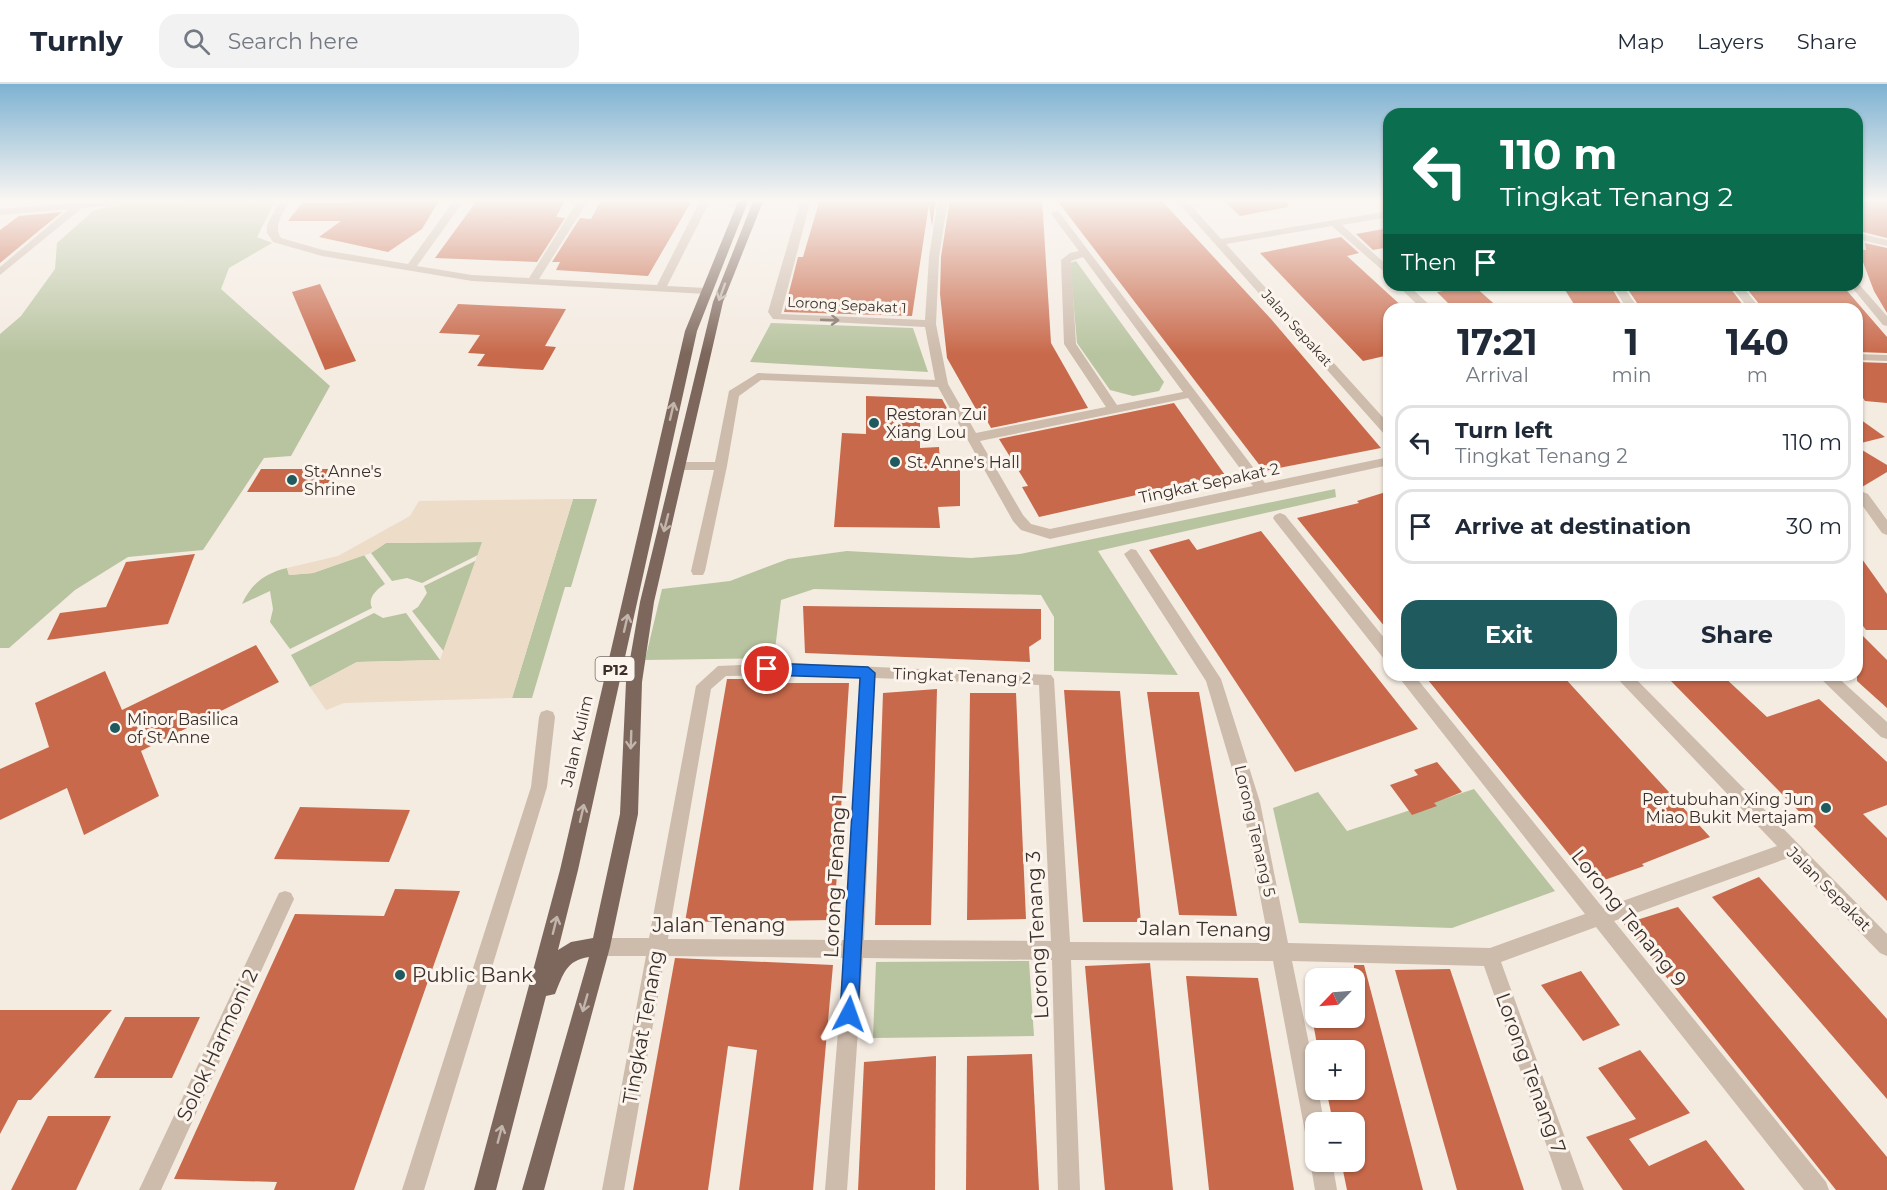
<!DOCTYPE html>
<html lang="en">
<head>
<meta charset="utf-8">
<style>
	:root { --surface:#fff; --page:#f2f2f3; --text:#1f2937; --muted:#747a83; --line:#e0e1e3; --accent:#1f5a5e }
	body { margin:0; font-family:Montserrat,sans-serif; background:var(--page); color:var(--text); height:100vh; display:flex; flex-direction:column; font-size:22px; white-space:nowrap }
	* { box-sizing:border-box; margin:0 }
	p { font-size:20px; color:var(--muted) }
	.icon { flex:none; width:33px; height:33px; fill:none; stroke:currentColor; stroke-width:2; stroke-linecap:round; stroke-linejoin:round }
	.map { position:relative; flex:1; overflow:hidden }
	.sheet { position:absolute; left:1383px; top:219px; width:480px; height:378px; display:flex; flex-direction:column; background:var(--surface); border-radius:18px; box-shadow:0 2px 4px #0004 }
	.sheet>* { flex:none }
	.guide { position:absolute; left:1383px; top:24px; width:480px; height:183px; border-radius:18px; box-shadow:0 2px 4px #0004; background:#0b6e4f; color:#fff; overflow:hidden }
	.needle { width:39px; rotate:245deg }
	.buttons { position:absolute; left:1305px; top:884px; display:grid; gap:12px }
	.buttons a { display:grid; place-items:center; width:60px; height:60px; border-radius:12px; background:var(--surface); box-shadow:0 2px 4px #0004; font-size:30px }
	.pin { position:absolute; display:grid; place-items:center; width:51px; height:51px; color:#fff; margin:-26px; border:3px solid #fff; border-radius:50%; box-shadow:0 2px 6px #0007 }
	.me { position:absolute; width:66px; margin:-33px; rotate:4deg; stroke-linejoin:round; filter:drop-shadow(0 0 4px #0008) }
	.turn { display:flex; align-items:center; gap:21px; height:126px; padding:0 18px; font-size:27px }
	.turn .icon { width:78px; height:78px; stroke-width:2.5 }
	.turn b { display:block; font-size:42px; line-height:51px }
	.then { display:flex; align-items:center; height:57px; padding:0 18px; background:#0003; gap:12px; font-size:22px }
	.eta { display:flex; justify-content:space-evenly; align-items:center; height:102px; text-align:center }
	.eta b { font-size:36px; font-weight:700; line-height:42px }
	.cta { display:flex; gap:12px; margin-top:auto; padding:12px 18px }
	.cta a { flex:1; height:69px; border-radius:18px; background:var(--accent); color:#fff; font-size:24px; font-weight:700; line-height:69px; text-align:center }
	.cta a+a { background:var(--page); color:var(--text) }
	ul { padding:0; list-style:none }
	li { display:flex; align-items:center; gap:18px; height:75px; margin:0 12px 9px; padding:0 6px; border:3px solid var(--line); border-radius:18px }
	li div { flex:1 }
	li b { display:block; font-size:22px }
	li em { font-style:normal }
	header { display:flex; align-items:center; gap:36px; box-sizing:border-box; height:84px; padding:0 30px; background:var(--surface); border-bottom:2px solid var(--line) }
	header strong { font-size:28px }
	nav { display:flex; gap:33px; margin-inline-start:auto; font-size:21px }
	.search { width:420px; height:54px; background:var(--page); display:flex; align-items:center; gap:15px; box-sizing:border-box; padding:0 21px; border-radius:18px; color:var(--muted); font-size:22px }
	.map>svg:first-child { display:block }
</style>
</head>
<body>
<header>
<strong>Turnly</strong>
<div class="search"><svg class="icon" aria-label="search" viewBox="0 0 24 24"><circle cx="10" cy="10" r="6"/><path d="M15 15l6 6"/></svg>Search here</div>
<nav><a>Map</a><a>Layers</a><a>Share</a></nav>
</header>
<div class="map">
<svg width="1887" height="1106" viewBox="0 0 1887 1106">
	<rect width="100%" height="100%" fill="#f4ebe1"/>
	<g fill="#b8c4a0">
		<path d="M204,115h72l-19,38 15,6 -43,25 -8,21 109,97 -39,70 -27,2 -61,92 -75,7 -53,33 -66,58h-9v-314l21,-18 34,-47 2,-26 36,-32 18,-5z"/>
		<path d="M1076,177l88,121 -5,9 -26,5 -23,-6 -33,-47 -7,-80z"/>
		<path d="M771,239l142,5 15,44 -178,-10z"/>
		<path d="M1335,405l1,8 -238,54 80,124 -124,-4v-54l-13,-22 -227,-6 -33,11 -7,58 -129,2 17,-71 68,-8 58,-22 59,-8 124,7 49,-4z"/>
		<path d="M573,415h24l-26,88h-6l-33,111h-20z"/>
		<path d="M483,458l-5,13 -56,28 -15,-5 -15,3 -21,-28 15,-10z"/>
		<path d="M364,471l21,29c-8,5 -18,14 -13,24l-82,41 -20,-27 3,-13 -3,-18 -28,13c9,-20 23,-31 45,-36l2,7 24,-2z"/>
		<path d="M477,476l-32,93 -33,-42 6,-4 9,-14 -3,-7z"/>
		<path d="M374,529l9,5 23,-5 34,47 -83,2 -47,25 -19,-32z"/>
		<path d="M1474,705l81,102 -103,37 -153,-5 -26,-115 45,-16 29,39z"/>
		<path d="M1029,877l5,75 -161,2 3,-76z"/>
	</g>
	<path fill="#ecdcc8" d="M573,415l-61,199 -168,5 -18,7 -16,-23 47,-25 83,-2 42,-118 -96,1 -15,10 -58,20 -24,2 -2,-7 51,-12 72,-40 9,-15z"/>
	<g fill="#c8694b">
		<path d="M353,115h87l-18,30 -34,23 -69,-15 22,-16h-53l14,-18h48z"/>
		<path d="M478,115h88l-10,18 9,1 -28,44 -102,-4z"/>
		<path d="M602,115l89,3 -43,74 -92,-6 4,-8h-8l28,-44 11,1z"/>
		<path d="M820,115h116l-4,27 -3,-22 -17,112 -128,-4 14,-55h5z"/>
		<path d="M950,115h92l9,144 37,65 -97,20 -6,-11 -4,1 -34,-60 -7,-64 1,-37z"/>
		<path d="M1056,115h104l111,120 110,129 -117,23z"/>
		<path d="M1222,115h65l1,8 -48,9z"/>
		<path d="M1859,115h28v39l-24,-6z"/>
		<path d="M62,128l-21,17 -41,34v-33l19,-14z"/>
		<path d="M1389,144v19l-16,3 -17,-16z"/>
		<path d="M1341,153l18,16 -12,3 58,53h-16v46l-26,6 -103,-108z"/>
		<path d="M1865,159l22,5v65l-13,-22 -16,-42 8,1z"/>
		<path d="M320,200l36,77 -31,9 -33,-78z"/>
		<path d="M1562,201h48l14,24h-47z"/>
		<path d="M1625,201h103l18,24h-105z"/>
		<path d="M1744,201h98l45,52v16l-30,-1v-43h-94z"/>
		<path d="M1474,202l26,23h-46l-17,-17z"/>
		<path d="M458,220l108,5 -21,37 11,1 -13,23 -66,-4 8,-12 -17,-1 12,-18 -41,-2z"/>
		<path d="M1857,278l30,1v40l-22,-2 -8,-12z"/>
		<path d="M866,312l76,3 6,11 -28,2v36l19,-1 1,15 20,1v43l-22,1 2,21 -106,-1 8,-94 24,1z"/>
		<path d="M1174,319l51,72 -186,42 -17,-30 6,-1 -29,-47z"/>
		<path d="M1857,333l28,20 -28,7z"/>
		<path d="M1857,363l30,18v7l-30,18z"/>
		<path d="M261,385h75l-13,23h-76z"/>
		<path d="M1389,407v141l-92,-114 62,-15 -2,-2z"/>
		<path d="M1261,447l157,198 -123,43 -146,-222 40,-11 8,11z"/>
		<path d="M1857,468l30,42v36h-21l-9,-12z"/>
		<path d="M195,470l-27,70 -121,16 13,-27 46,-6 20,-45z"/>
		<path d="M803,522l238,3v30l-12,8 1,15 -225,-9z"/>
		<path d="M1857,546l30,30v48l-30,-27z"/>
		<path d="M256,561l23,37 -138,69 18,45 -75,39 -17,-47 -67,32v-51l49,-22 -14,-44 70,-32 17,39z"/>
		<path d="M1424,591h138l148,162 -68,27 2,2 -51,18z"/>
		<path d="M1688,591h34l45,42 52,-18 68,63v43l-24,9 24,24v63l-216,-220z"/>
		<path d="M727,595h51l-1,4h72l-15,237 -149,2z"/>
		<path d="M937,605l-6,236h-56l8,-232z"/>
		<path d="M1064,606l56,1 21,231h-58z"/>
		<path d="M1147,608h52l38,224 -58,-1z"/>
		<path d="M970,609h46l10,226 -59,1z"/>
		<path d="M1437,678l25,30 -28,11 3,3 -25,9 -22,-30 28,-10 -4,-5z"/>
		<path d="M300,723l110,3 -21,52 -115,-3z"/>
		<path d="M1759,793l128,142v80l-175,-202z"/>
		<path d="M395,805l65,2 -106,299h-80l3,-8 -103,-3 121,-265 89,2z"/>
		<path d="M1678,823l209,250v33h-51l-212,-266z"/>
		<path d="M675,874l158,7 -20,225h-74l18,-140 -29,-4 -20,144h-75z"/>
		<path d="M1150,879l23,227h-68l-20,-224z"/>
		<path d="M1354,881h10l59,225h-76l-6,-29h13v-39h-21l-7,-33h28v-39h-36l-6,-33h42z"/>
		<path d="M1450,885l74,221h-67l-62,-220z"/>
		<path d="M1581,887l39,54 -37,16 -42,-56z"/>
		<path d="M1186,892l72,2 36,212h-85z"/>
		<path d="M0,926h112l-81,90h-13l-18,34z"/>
		<path d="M125,933h75l-28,61h-78z"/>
		<path d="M1640,966l50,63 -61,26 20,27 57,-26 39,50h-122l-37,-53 50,-18 -38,-51z"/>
		<path d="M1032,970l7,136h-73l1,-134z"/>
		<path d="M936,972l-1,134h-77l6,-128z"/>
		<path d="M48,1032h63l-35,74h-65z"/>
	</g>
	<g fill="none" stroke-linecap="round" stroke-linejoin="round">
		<g fill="#cdbbac" fill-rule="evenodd">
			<path d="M122,115h41l-5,3 -76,6 -82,67v-8l69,-58 -69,6v-6z"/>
			<path d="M281,115h10c-6,12 -19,26 -10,39l42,12 85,14 47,-65h10l-48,67 55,9 57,3 50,-79h10l-50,80 118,6 44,-86h10l-44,87 39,2 5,3 -5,3 -234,-13 -150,-25 -49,-14 -6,-9v-8z"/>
			<path d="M801,115h10l-30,115 144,6 4,-63 9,-58h10l-9,58 -3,67 12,60 28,49 130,-26 -42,-63 -3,-84 9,-7 9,-2 -28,-37 5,-3 3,1 206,271 124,-26v8l-339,74 -29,-9 -8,-9 -75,-134 -177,-7 -22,16 -12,70 -22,105 -2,4h-10l-2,-4 23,-101h-34l-6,-4 6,-4h35l14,-71 29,-18 177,7 -10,-53 -152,-8 -5,-7zM1083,173l100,135 -66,13 -41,-61 -5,-83zM1188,314l65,88 -203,43 -19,-5 -8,-9 -43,-74z"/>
			<path d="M1175,115h10l36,40 168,-28v6l-47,8 47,42v9l-57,-50 -106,18 163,180v12l-4,-1z"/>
			<path d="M1857,149l30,7v6l-30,-7z"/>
			<path d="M1857,198l30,34v10l-4,-1 -33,-40h7z"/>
			<path d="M1397,201h11l26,24h-12z"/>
			<path d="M1612,201h10l17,24h-12z"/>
			<path d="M1730,201h11l20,24h-12z"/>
			<path d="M1857,270l30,1v6l-30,-1z"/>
			<path d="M1863,408l5,2 19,26v15l-5,-2 -25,-35 1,-4z"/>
			<path d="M1280,429l5,2 104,129v17l-5,-2 -109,-138 -2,-3 2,-3z"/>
			<path d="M1131,465l5,1 85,129 39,123 28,141 202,5 95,-34 -188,-239h17l189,233 174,-62 -163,-171h18l255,259v22l-7,-3 -92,-95 -174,63 212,261 3,8h-25l-208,-263 -95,35 83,228h-22l-78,-224 -192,-5 24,117v11h2l6,33h-8v20l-7,-3 -4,-7 -32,-171 -202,-1 9,230h-22l-6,-230 -189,-2 -16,232h-22l19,-232 -179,-2 -41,234h-22l44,-234h-45l-7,-3 -2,-6 2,-6 7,-3h48l47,-252 22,-20 71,-3 262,12 3,4 16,263 199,1 -27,-141 -36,-121 -82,-127zM789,591l71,3 -15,262 -177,-1 43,-250 15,-13zM875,594l164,7 12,256 -187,-1z"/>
			<path d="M1817,591h18l52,47v17l-6,-2z"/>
			<path d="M547,626l6,2 2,5 -8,70 -123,403h-22l129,-403 8,-70 2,-5z"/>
			<path d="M285,807l6,2 3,6 -133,291h-22l140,-297z"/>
			<path d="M1313,1069h3v8h16l5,29h-22l-5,-29z"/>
		</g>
		<path fill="#7d675c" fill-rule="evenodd" d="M739,115h10l-52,132 -119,539 -20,80 13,-8 22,-4 27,-124 6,-132 14,-80 73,-300 41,-103h10l-41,103 -69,300 -12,80 -4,132 -28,133 -66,243h-22l67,-233c-23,3 -26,18 -34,37l-9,2 -50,194h-22l86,-320 125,-539z"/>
	</g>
	<defs><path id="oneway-shaft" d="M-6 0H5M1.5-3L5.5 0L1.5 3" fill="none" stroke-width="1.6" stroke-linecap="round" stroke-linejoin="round" transform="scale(1.5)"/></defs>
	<g stroke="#c2b5ac">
		<use href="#oneway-shaft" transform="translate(722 208) rotate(110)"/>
		<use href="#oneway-shaft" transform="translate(672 327) rotate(-77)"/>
		<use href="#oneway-shaft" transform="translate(666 439) rotate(104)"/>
		<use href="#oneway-shaft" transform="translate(626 539) rotate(-77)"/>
		<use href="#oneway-shaft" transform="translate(631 656) rotate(92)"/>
		<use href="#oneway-shaft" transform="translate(582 729) rotate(-77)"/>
		<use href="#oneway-shaft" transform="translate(555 841) rotate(-76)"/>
		<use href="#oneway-shaft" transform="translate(585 919) rotate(106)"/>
		<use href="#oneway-shaft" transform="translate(500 1050) rotate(-75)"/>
	</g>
	<use stroke="#7d6f65" href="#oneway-shaft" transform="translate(830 236) rotate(2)"/>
	<linearGradient id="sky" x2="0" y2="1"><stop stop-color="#7eb2d2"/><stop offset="0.43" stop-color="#faf6f2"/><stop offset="1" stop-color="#faf6f2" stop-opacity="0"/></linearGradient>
	<rect width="1887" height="270" fill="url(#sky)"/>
	<path fill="#1a73e8" stroke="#114b97" stroke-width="1.5" d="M767,579l101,4 7,6 -17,341 -3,6 -6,3 -6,-3 -3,-6 20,-336 -93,-3 -7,-6z"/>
	<g fill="#1f5a5e" stroke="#fbf5ee" stroke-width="2">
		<circle cx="874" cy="339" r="6"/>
		<circle cx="895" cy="378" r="6"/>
		<circle cx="292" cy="396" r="6"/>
		<circle cx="115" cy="644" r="6"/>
		<circle cx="1826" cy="724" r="6"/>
		<circle cx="400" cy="891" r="6"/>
	</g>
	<g text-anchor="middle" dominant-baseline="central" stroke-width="6" stroke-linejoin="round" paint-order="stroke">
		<g font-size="14" fill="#3b302b" stroke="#fbf5ee">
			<text transform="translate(847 221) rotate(3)">Lorong Sepakat 1</text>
			<text transform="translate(1297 244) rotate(48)">Jalan Sepakat</text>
		</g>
		<rect fill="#fbf5ee" stroke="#756b66" stroke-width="1.5" x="595.5" y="573" width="39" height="24" rx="4.5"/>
		<g font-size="15" font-weight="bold" fill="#3b302b">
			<text x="615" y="585">P12</text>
		</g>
		<g font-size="16" fill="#3b302b" stroke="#fbf5ee" text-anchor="start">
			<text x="886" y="330">Restoran Zui<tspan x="886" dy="18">Xiang Lou</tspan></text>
			<text x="907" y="378">St. Anne's Hall</text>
			<text x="304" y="387">St. Anne's<tspan x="304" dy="18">Shrine</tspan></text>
			<text x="127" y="635">Minor Basilica<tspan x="127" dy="18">of St Anne</tspan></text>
			<text x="1814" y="715" text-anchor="end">Pertubuhan Xing Jun<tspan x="1814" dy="18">Miao Bukit Mertajam</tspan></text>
		</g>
		<g font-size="16" fill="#3b302b" stroke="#fbf5ee">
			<text transform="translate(1209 399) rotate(-12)">Tingkat Sepakat 2</text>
			<text transform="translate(962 592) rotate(2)">Tingkat Tenang 2</text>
			<text transform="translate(577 657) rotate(-77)">Jalan Kulim</text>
			<text transform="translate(1255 747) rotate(77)">Lorong Tenang 5</text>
			<text transform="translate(1829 805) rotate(45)">Jalan Sepakat</text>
		</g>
		<g font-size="20" fill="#3b302b" stroke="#fbf5ee">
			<text transform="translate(835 792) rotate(-87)">Lorong Tenang 1</text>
			<text transform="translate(1629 834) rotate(51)">Lorong Tenang 9</text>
			<text x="719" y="841">Jalan Tenang</text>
			<text transform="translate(1205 845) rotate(1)">Jalan Tenang</text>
			<text transform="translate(1037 851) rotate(-93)">Lorong Tenang 3</text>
			<text transform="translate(643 943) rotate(-80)">Tingkat Tenang</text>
			<text transform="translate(217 961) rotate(-65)">Solok Harmoni 2</text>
			<text transform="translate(1531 989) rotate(70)">Lorong Tenang 7</text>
		</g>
		<g font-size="20" fill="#3b302b" stroke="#fbf5ee" text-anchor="start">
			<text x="412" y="891">Public Bank</text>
		</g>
	</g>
</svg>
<div class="buttons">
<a><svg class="needle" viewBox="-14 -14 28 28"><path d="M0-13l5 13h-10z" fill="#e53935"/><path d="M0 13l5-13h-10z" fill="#747a83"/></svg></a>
<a>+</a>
<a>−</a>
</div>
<div class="pin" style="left:767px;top:585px;background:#d93025"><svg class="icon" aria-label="arrive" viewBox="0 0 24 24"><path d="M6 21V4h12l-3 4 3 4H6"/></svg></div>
<svg class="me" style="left:849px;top:930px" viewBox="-20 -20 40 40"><path d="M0-17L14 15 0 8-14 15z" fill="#1a73e8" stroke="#fff" stroke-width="4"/></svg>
<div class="guide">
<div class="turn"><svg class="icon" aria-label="left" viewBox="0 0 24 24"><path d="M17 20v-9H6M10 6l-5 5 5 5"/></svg><div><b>110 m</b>Tingkat Tenang 2</div></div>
<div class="then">Then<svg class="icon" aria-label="arrive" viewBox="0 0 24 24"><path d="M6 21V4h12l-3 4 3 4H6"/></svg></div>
</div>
<section class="sheet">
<div class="eta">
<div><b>17:21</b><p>Arrival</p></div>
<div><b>1</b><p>min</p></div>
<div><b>140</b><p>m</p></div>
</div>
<ul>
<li><svg class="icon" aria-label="left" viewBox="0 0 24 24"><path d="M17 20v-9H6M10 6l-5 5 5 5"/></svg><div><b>Turn left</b><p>Tingkat Tenang 2</p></div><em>110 m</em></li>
<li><svg class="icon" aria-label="arrive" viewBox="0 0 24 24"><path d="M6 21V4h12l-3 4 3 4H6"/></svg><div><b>Arrive at destination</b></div><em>30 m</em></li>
</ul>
<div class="cta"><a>Exit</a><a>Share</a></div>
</section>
</div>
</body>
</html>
